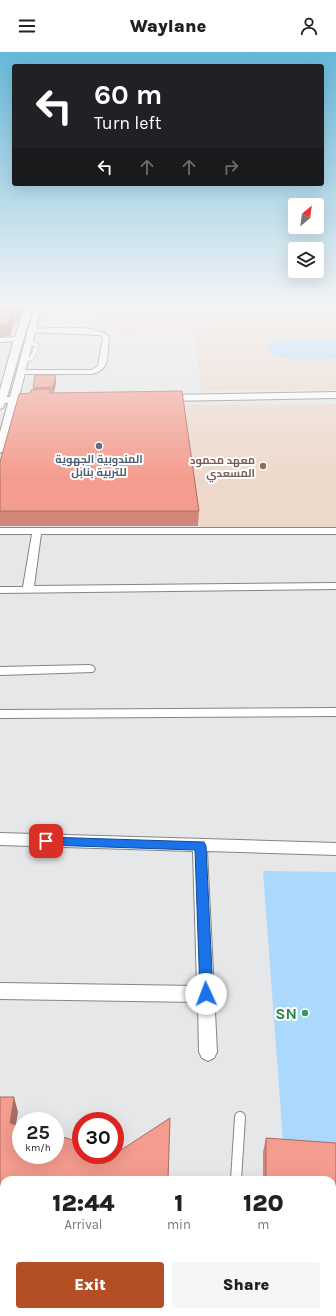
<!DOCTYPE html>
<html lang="en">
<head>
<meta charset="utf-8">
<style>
	:root { --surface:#fff; --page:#f6f6f6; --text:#202124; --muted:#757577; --accent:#b44e25 }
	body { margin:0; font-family:Karla,Cairo,sans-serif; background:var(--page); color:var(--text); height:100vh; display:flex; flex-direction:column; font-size:15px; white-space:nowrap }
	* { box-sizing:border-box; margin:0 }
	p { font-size:13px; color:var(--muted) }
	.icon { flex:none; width:22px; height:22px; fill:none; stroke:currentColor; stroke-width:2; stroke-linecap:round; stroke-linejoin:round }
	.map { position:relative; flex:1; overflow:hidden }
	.panel { position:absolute; left:0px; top:1124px; width:336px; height:140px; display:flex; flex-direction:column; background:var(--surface); border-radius:12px 12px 0 0; box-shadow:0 4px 16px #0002 }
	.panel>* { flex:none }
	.banner { position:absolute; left:12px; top:12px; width:312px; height:122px; border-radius:4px; box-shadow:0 4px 16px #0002; background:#202124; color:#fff; overflow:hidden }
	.needle { width:26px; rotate:29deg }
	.tools { position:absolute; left:288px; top:146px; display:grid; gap:8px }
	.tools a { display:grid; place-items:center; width:36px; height:36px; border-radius:4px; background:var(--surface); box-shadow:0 4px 16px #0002; font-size:20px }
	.speed { position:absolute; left:12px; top:1060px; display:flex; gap:8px; font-size:20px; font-weight:700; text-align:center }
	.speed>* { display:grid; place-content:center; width:52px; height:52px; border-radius:50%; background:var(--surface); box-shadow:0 4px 16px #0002; line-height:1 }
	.speed small { font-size:10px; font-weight:400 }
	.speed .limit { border:6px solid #d22; background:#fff; color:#111 }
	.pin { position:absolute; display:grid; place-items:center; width:34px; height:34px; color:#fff; margin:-17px; border-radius:8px; box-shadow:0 2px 6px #0006 }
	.me { position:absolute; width:44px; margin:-22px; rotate:358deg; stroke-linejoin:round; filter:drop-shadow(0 0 3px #0008) }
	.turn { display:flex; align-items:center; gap:14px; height:84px; padding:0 16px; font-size:18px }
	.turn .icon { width:52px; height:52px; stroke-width:2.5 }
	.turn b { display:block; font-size:28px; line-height:34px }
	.lanes { display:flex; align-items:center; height:38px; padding:0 16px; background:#0003; justify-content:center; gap:20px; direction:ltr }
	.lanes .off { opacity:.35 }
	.eta { display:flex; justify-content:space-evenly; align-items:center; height:68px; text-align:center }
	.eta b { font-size:24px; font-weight:800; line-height:28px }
	.action { display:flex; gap:8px; margin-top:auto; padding:8px 16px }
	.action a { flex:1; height:46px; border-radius:4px; background:var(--accent); color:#fff; font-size:16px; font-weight:800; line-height:46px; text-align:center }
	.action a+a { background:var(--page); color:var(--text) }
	header { display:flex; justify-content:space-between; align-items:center; height:52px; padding:0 16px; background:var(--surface); font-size:18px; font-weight:800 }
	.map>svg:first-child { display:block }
</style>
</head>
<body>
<header><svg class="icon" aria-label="menu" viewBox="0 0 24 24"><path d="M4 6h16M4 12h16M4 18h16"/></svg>Waylane<svg class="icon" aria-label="person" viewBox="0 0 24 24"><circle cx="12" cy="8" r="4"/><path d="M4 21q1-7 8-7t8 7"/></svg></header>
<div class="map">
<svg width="336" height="1264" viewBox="0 0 336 1264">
	<rect width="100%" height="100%" fill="#e6e7e8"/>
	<g fill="#edd9ca">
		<path d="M98,252h238v86l-135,1 -6,-58 -82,2v-16h-15z"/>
		<path d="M336,352v123h-137l-17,-122z"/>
	</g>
	<g fill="#abd8fd">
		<path d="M336,287v20c-18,0 -58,5 -69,-10l3,-6 14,-3z"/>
		<path d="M263,819l73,1v284l-52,-2z"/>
	</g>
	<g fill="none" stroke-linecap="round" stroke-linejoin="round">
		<defs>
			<path id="service-far1" d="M23,308l9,-2 5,-13 -9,-3"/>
			<g id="service">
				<path d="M236,1128l4,-63"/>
				<path d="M226,1260v4"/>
			</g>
			<g id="minor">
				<path d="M31,277c19,0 66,-6 78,8 -2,17 2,34 -18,37h-74v-4h74l7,-4 5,-28 -4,-3 -70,-3 -1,-1z"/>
				<path d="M0,286l18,-1 3,2 -3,2 -18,1z"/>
				<path d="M0,476h336v6h-295l-7,52 302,-3v6l-336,4v-6h23l9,-53h-32z"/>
				<path d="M89,613l4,1 2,3 -2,3 -93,3v-8z"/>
				<path d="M336,656v8l-336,2v-8z"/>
				<path d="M0,781l336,10v12l-129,-4 10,201 -3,6 -6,3 -6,-3 -3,-6 -1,-50 -198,-3v-16l197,3 -4,-135 -193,-6z"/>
			</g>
			<g id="tertiary">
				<path d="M26,252l7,2 -26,91h3l25,-93h7l-23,93h17l5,3 -5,3h-19l-12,47 -5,3v-21l8,-29h-3l-2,5 -3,1v-19l14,-51z"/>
				<path d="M336,340v6l-172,3 -4,-3 4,-3z"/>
			</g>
		</defs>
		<use href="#service-far1" stroke="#848586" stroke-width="4.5"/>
		<use href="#service" stroke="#848586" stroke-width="12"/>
		<use href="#minor" stroke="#848586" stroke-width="2"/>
		<use href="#tertiary" stroke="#848586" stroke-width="2"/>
		<use href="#service-far1" stroke="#fff" stroke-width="3.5"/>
		<use href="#service" stroke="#fff" stroke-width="10"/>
		<use href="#minor" fill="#fff" fill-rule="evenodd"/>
		<use href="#tertiary" fill="#fff" fill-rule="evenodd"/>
	</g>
	<g fill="#d28679">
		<path d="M0,252h23v3l-5,16h-4l-4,13 -10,1z"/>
		<path d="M50,252h43v4l-43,-1z"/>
		<path d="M56,331l-2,10 145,118 -1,15h-198v-64l30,-69 3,-3v-2z"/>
		<path d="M266,1086l70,5v173h-75l1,-4h70v-132h-69v-28z"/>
	</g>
	<g fill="#ab6d63">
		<path d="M20,252h3v3l-5,16 -1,-12z"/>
		<path d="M12,259l2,12 -4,13 -10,1v-12z"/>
		<path d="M56,323v8l-3,12v-8z"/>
		<path d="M14,1045l4,15 -4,25 -4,-14z"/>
		<path d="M4,1249v11h5l-9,3v-13z"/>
	</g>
	<g fill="#f49c8d" stroke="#ab6d63">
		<path d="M0,252h20l-3,7h-5l-4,13 -8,1z"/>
		<path d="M35,323h21l-3,12 -20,1z"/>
		<path d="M50,337l-1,4 133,-2 17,120h-199v-49l19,-68 11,-1 1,-3z"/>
		<path d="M0,1045h14l-4,26 11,3v29h34v-20l26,7v13h34v-4l3,1 52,-34 -2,62h-164v121l-4,1z"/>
		<path d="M266,1086l70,5v173h-72v-4h68v-132h-66z"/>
	</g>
	<linearGradient id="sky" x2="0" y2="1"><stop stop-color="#65b8da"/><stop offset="0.59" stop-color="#f4f4f5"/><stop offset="1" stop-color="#f4f4f5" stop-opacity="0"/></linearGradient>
	<rect width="336" height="428" fill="url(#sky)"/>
	<path fill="#1a73e8" stroke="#114b97" d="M46,785l158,5 2,4 7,148 -2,4 -5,2 -4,-2 -2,-4 -5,-144 -149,-5 -4,-1 -1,-3 1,-3z"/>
	<circle fill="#5c6f8a" stroke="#fff" stroke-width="1.5" cx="99" cy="394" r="4"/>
	<circle fill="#8d6e63" stroke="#fff" stroke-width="1.5" cx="263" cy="414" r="4"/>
	<circle fill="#2e9e5b" stroke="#fff" stroke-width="1.5" cx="305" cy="961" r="4"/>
	<g text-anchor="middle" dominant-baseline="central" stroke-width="4" stroke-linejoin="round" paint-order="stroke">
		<g font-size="11" font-weight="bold" fill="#4e5e75" stroke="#fff">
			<text x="99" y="407">المندوبية الجهوية<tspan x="99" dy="13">للتربية بنابل</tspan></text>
		</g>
		<g font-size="11" font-weight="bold" fill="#785e54" stroke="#fff" text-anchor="end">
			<text x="255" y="408">معهد محمود<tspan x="255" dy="13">المسعدي</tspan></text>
		</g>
		<g font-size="16" font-weight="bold" fill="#27864d" stroke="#fff" text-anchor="end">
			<text x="297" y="961">SN</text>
		</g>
	</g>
</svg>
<div class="tools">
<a><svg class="needle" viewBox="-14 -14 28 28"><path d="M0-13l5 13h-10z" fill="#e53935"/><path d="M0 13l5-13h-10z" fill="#757577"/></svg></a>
<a><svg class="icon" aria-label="layers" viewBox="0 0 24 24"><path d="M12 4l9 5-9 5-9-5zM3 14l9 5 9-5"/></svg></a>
</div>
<div class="speed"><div>25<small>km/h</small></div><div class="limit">30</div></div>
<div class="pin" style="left:46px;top:789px;background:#d93025"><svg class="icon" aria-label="arrive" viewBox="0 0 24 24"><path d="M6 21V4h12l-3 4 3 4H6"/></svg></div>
<svg class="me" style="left:206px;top:942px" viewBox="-20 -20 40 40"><circle r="19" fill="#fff"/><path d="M0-13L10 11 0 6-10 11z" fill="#1a73e8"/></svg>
<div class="banner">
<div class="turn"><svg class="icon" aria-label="left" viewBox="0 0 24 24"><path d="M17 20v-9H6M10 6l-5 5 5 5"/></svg><div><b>60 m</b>Turn left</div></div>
<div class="lanes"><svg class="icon" aria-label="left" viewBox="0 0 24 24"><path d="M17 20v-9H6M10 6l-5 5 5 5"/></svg><svg class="icon off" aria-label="ahead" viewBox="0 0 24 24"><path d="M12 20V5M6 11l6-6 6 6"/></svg><svg class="icon off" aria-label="ahead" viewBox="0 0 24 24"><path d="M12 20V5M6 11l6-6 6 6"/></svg><svg class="icon off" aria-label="right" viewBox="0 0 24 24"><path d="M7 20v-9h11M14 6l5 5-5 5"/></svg></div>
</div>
<section class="panel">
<div class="eta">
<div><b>12:44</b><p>Arrival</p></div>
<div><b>1</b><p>min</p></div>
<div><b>120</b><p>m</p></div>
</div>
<div class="action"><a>Exit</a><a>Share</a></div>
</section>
</div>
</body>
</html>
